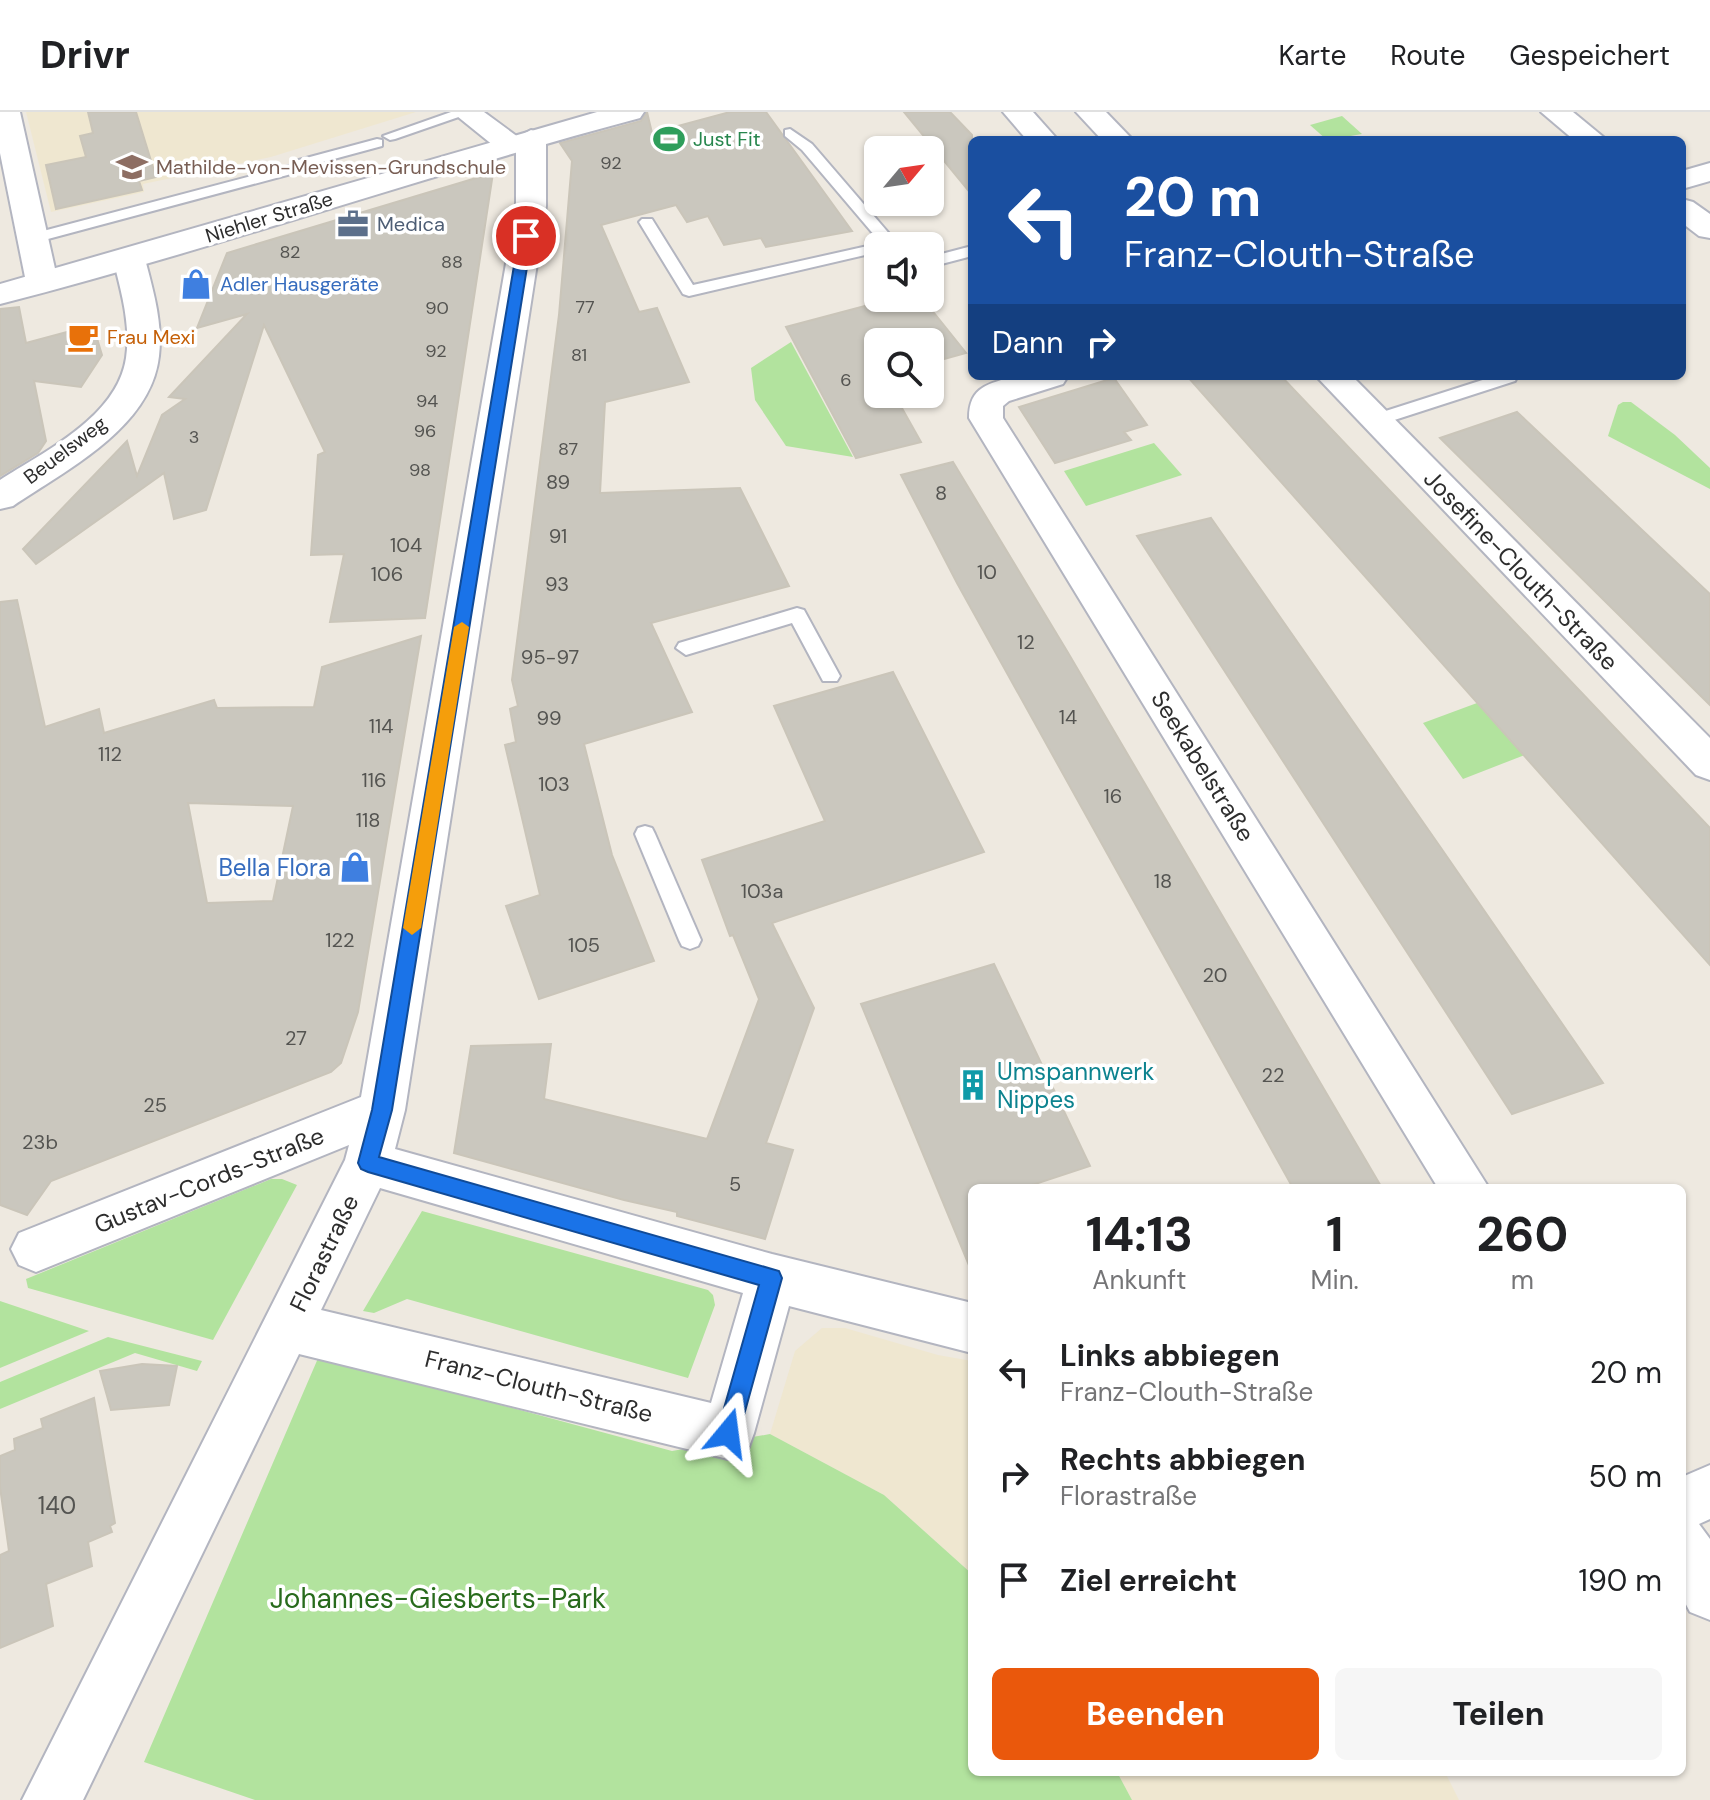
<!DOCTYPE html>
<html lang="de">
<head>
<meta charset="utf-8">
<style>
	:root { --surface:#fff; --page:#f6f6f6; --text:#202124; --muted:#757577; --line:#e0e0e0; --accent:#ea580c }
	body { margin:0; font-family:"DM Sans",sans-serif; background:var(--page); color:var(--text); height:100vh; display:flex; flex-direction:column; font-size:30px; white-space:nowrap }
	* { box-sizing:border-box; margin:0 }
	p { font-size:26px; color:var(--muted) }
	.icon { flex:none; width:44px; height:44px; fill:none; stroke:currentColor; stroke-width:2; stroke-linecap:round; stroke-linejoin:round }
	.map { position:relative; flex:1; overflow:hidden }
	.sheet { position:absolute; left:968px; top:1072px; width:718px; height:592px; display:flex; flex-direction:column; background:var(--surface); border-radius:12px; box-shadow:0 2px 6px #0004 }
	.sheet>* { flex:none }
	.hud { position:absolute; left:968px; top:24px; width:718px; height:244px; border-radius:12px; box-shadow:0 2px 6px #0004; background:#1a4fa0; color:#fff; overflow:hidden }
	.needle { width:52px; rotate:61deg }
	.tools { position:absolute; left:864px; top:24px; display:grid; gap:16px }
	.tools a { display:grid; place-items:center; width:80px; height:80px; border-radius:12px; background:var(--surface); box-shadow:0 2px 6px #0004; font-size:40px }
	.pin { position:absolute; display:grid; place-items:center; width:68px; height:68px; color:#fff; margin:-34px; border:4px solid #fff; border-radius:50%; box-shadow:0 2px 8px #0007 }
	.me { position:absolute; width:88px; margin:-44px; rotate:16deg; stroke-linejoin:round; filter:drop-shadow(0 0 6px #0008) }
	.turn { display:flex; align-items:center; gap:28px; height:168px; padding:0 24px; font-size:36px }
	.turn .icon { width:104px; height:104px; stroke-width:2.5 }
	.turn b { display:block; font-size:56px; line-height:68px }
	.then { display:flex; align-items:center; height:76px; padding:0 24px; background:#0003; gap:16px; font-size:30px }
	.eta { display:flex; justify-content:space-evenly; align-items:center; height:136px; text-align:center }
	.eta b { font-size:48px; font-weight:700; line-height:56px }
	.primary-button { display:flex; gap:16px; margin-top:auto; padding:16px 24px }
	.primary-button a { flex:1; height:92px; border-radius:12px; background:var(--accent); color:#fff; font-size:32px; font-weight:700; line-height:92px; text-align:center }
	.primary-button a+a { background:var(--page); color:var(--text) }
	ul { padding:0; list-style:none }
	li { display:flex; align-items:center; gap:24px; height:104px; padding:0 24px }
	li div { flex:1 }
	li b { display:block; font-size:30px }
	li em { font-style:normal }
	header { display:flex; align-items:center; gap:48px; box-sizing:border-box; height:112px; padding:0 40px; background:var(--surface); border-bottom:2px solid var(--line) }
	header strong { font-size:38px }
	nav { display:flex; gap:44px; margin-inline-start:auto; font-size:28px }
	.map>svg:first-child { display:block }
</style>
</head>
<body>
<header>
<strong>Drivr</strong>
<nav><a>Karte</a><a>Route</a><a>Gespeichert</a></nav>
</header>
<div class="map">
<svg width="1710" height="1688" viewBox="0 0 1710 1688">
	<rect width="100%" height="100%" fill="#eee9e0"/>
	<g fill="#efe7d0">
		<path d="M26,0h390l-145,45 -128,27 1,8 -93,20z"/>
		<path d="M822,1216h23l93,27 34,6v213l-88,-79 -114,-61 25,-83z"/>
		<path d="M1117,1660h328l14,28h-327z"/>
	</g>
	<g fill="#b2e39e">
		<path d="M1342,4l20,18 -35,6 -17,-15z"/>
		<path d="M791,230l62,115 -67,-11 -31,-46 -4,-32z"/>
		<path d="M1623,290h8l44,33 35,33v21l-102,-53 10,-31z"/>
		<path d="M1154,331l28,32 -96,31 -22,-35z"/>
		<path d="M1477,591l117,25 -131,51 -40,-56z"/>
		<path d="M271,1067h11l15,6 -84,155 -185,-52 -2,-9z"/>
		<path d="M422,1099l286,79 5,5 2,10 -27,73 -281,-79 -33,14 -11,-2z"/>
		<path d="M0,1189l89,30 -89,37z"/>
		<path d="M108,1225l94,24 -5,10 -62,-18 -135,56v-27z"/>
		<path d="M319,1244l353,95 98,-17 114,61 88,79v198h145l15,28h-877l-111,-38z"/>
	</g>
	<g fill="#cac7be" stroke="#cac5b9" stroke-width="2" fill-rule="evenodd">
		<path d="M88,0h48l20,65 -17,4 3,9 -86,19 -10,-44 40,-8 -6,-21 13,-3z"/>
		<path d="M647,0l5,21 78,-21h36l86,119 -86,16 -5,-9 -37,7 -16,-29 -21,6 -11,-17 -75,20 38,87 18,-4 32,74 -84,20 -5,91 140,-5 49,98 -138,37 41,89 -108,32 28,111 42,106 -115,38 -33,-93 34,-11 -35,-150 11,-3 -6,-33 8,-3 -6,-26 47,-365 13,-154 -12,-18 81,-22z"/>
		<path d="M904,0h46l22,23v60z"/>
		<path d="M493,61l-68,445 -95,4 14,-68 -33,1 7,-100 7,-3 -61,-127 -58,185 -32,9 -10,-46 -128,91 -13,-15 104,-108 10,35 25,-61 23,-16 -16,-2 78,-83 -50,14 30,-75z"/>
		<path d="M895,186h27l44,55 -36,10v-21h-52v52h16l27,48 -65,16 -70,-131z"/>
		<path d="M19,195l7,36 67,-18 9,30 -21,32 -47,-6 12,60 -8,12 -38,23v-167z"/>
		<path d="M1187,264h94l429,452v137z"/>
		<path d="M1114,266l33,47 -23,7 7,8 -76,23 -36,-56z"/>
		<path d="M1517,300l193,182v111l-270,-267z"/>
		<path d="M953,350l114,189 315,537h-89l-336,-605 -56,-108z"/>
		<path d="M1211,406l230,330 162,235 -91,31 -375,-578z"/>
		<path d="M17,488l28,127 54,-18 5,24 110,-33 3,8 97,-1 8,-40 99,-31 -63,376 -17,51 -10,9 -280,109 -24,34 -27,-10v-603zM188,691l105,3 -20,95 -66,2z"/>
		<path d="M893,560l91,180 -212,71 42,85 -48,135 27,7 -28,89 -88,-23v-4l-53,-12 -170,-47 17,-107 80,-2 -7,55 163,40 52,-140 -26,-64 -3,1 -28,-76 123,-39 -51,-115z"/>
		<path d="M994,852l96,202 -67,22h-51l-1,82 -110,-266z"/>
		<path d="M142,1252l35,2 -8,39 -58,5 -11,-39z"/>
		<path d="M94,1286l21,125 -5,3 2,6 -24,10 4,24 -46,18 7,42 -53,22v-93l9,-4 -9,-64v-31l15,-6 -1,-11 29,-11 -2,-9z"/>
	</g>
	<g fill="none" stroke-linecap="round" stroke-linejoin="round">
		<defs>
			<g id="lane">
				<path d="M451,0h22l-78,27 -5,1 -7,-4z"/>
				<path d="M790,17l22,15 86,100 -20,2v6l-189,44 -6,-2 -44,-72 3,-3h10l41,66 188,-42 -79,-93 -17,-14v-6z"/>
				<path d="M377,27l5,1v6l-74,20 -2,4 -273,73 -8,-5 3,-3 265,-70 2,-4z"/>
				<path d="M972,134v10l-42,11v-10z"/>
				<path d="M1495,264l22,1 -2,4 -133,43 -6,2 -9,-6 3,-4z"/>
				<path d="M797,496l7,2 36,66 -3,5h-14l-31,-58 -106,32 -10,-7 3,-5z"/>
				<path d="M645,714l7,2 3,6 46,106 -3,6 -8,3 -8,-3 -3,-6 -44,-106 3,-6z"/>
			</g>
			<g id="street">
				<path d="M0,0h20l38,170 -5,7 -11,3 -11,-3 -5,-7 -26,-129z"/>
				<path d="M452,0h32l34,25 13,-7 10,3 5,6v67l-141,904 -10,39 377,105 200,49v50l-183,-47 -35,127 -7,19 -19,7 -429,-105 -216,446h-61l323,-640 4,-15 -313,127 -17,-7 -8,-16 8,-16 342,-136 155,-891v-55l-17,-1zM380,1076l363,105 -32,110 -390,-93z"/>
				<path d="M1003,0h30l25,28h-31z"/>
				<path d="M1076,0h30l27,28h-31z"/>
				<path d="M1541,0h32l34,28h-33z"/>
				<path d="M1710,51v18l-28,8v-18z"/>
				<path d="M1682,87l11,3 17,12v24l-11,-2 -17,-13z"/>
				<path d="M129,138l11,2 5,7c8,31 18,64 14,97 -8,72 -93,114 -146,150l-13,3v-29c45,-29 117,-63 126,-122 5,-33 -5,-67 -13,-99l5,-7z"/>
				<path d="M1015,264h53l-5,8 -54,17 -6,5v12l486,770h-51l-469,-770c0,-32 20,-34 46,-42z"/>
				<path d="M1316,264h36l358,362v42l-14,-5z"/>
				<path d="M1710,1353v54l-11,5 11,15v81l-20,-8 -8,-15v-120z"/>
			</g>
			<path id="secondary" d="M597,0h47l-4,6c-215,57 -425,131 -640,186v-20z"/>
		</defs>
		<use href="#lane" stroke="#b3b5c0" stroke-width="4"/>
		<use href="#street" stroke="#b3b5c0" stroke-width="4"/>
		<use href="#secondary" stroke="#b3b5c0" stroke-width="4"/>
		<use href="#lane" fill="#fff" fill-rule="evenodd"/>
		<use href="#street" fill="#fff" fill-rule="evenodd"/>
		<use href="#secondary" fill="#fff" fill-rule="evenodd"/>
	</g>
	<path fill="#1a73e8" stroke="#114b97" stroke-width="2" d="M526,121l6,3 -140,874 -13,47 400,114 3,7 -43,155 -3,7 -8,4 -8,-4 -3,-7 42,-148 -391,-113 -7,-3 -3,-6 14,-53 147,-874z"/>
	<path fill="#f59e0b" d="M462,510l7,5 -48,301 -9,7 -9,-7 51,-301z"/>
	<defs>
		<symbol id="stadium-bare" viewBox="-9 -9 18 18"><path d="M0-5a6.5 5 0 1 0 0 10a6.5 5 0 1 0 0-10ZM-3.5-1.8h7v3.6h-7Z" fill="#2e9e5b" stroke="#fff" stroke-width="2.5" paint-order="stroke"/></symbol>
		<symbol id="school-bare" viewBox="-9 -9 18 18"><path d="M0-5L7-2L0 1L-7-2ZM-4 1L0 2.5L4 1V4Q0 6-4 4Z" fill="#8d6e63" stroke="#fff" stroke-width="2.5" paint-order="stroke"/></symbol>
		<symbol id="office-bare" viewBox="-9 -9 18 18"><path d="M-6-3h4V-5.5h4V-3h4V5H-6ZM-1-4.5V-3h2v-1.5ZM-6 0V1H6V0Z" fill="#5c6f8a" stroke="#fff" stroke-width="2.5" paint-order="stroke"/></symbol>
		<symbol id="shop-bare" viewBox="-9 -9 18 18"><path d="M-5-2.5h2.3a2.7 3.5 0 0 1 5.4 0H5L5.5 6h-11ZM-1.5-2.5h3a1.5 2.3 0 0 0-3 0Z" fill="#3f7fe0" stroke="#fff" stroke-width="2.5" paint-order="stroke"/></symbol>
		<symbol id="cafe-bare" viewBox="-9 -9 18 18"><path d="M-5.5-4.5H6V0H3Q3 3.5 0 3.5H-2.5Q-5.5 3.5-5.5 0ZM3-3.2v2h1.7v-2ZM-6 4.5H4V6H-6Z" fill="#e8710a" stroke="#fff" stroke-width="2.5" paint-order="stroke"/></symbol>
		<symbol id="building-bare" viewBox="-9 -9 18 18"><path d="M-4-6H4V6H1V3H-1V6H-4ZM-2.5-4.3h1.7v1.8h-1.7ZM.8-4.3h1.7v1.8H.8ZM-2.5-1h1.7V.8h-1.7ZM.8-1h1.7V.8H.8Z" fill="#0f9aa8" stroke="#fff" stroke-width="2.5" paint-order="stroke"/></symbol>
	</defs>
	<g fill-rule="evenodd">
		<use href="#stadium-bare" x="647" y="5" width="44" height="44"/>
		<use href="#school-bare" x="110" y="33" width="44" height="44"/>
		<use href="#office-bare" x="331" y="90" width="44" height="44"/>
		<use href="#shop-bare" x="174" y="150" width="44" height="44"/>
		<use href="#cafe-bare" x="61" y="203" width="44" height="44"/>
		<use href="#shop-bare" x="333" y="733" width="44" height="44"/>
		<use href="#building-bare" x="951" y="951" width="44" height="44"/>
	</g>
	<g text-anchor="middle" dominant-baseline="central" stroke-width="7" stroke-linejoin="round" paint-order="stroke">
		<g font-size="18" fill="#545451">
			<text x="611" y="51">92</text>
			<text x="290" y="140">82</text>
			<text x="452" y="150">88</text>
			<text x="585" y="195">77</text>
			<text x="437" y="196">90</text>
			<text x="436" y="239">92</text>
			<text x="579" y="243">81</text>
			<text x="846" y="268">6</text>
			<text x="427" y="289">94</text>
			<text x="425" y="319">96</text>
			<text x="194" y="325">3</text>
			<text x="568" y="337">87</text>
			<text x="420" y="358">98</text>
		</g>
		<g font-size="20" fill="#27864d" stroke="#fff" text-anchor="start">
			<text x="693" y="27">Just Fit</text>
		</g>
		<g font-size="20" fill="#785e54" stroke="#fff" text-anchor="start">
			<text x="156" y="55">Mathilde-von-Mevissen-Grundschule</text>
		</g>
		<g font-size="20" fill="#2d2d2d" stroke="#fff">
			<text transform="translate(269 105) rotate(-17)">Niehler Straße</text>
			<text transform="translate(65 338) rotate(-37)">Beuelsweg</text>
		</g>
		<g font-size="20" fill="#4e5e75" stroke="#fff" text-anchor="start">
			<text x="377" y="112">Medica</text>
		</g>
		<g font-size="20" fill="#366cbe" stroke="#fff" text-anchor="start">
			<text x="220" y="172">Adler Hausgeräte</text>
		</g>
		<g font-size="20" fill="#c56008" stroke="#fff" text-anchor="start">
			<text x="107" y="225">Frau Mexi</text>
		</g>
		<g font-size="20" fill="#545451">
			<text x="558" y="370">89</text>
			<text x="941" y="381">8</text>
			<text x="558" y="424">91</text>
			<text x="406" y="433">104</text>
			<text x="987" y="460">10</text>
			<text x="387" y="462">106</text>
			<text x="557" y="472">93</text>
			<text x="1026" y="530">12</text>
			<text x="550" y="545">95-97</text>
			<text x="1068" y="605">14</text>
			<text x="549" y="606">99</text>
			<text x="381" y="614">114</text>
			<text x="110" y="642">112</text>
			<text x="374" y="668">116</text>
			<text x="554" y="672">103</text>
			<text x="1113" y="684">16</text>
			<text x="368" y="708">118</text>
			<text x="1163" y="769">18</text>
			<text x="762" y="779">103a</text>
			<text x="340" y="828">122</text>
			<text x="584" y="833">105</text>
			<text x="1215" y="863">20</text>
			<text x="296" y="926">27</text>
			<text x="1273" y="963">22</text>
			<text x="155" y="993">25</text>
			<text x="40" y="1030">23b</text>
			<text x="735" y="1072">5</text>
		</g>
		<g font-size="24" fill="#2d2d2d" stroke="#fff">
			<text transform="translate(1521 458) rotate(46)">Josefine-Clouth-Straße</text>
			<text transform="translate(1203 654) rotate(58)">Seekabelstraße</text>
			<text transform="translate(209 1068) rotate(-22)">Gustav-Cords-Straße</text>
			<text transform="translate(324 1141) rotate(-64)">Florastraße</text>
			<text transform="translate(539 1274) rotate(14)">Franz-Clouth-Straße</text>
		</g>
		<g font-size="24" fill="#366cbe" stroke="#fff" text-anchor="end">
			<text x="331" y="755">Bella Flora</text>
		</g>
		<g font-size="24" fill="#0d838f" stroke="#fff" text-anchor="start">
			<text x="997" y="959">Umspannwerk<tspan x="997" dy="28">Nippes</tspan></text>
		</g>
		<g font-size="24" fill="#545451">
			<text x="57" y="1393">140</text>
		</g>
		<g font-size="28" fill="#286b1c" stroke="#fff">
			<text x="438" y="1486">Johannes-Giesberts-Park</text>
		</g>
	</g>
</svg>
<div class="tools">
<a><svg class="needle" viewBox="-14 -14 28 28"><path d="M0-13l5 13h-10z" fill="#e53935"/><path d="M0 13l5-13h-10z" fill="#757577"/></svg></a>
<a><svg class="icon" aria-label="sound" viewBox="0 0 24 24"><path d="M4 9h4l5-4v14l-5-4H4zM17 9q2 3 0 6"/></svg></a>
<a><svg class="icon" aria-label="search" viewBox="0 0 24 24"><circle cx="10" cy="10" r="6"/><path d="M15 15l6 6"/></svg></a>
</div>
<div class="pin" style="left:526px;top:124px;background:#d93025"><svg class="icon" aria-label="arrive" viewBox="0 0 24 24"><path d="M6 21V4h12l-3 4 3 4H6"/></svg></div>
<svg class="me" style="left:728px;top:1321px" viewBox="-20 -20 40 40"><path d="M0-17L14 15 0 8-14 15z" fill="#1a73e8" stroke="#fff" stroke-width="4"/></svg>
<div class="hud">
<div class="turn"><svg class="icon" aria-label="left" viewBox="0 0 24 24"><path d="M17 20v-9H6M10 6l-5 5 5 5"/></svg><div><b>20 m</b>Franz-Clouth-Straße</div></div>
<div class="then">Dann<svg class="icon" aria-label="right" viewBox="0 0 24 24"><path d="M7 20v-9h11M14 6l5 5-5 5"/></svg></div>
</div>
<section class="sheet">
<div class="eta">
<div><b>14:13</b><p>Ankunft</p></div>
<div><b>1</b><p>Min.</p></div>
<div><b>260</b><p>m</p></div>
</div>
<ul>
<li><svg class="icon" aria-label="left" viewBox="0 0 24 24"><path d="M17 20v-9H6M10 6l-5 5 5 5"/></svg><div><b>Links abbiegen</b><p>Franz-Clouth-Straße</p></div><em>20 m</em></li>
<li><svg class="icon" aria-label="right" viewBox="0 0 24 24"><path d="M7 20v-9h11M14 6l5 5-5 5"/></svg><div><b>Rechts abbiegen</b><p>Florastraße</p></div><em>50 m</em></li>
<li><svg class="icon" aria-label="arrive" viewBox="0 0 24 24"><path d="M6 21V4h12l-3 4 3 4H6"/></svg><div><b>Ziel erreicht</b></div><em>190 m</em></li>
</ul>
<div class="primary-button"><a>Beenden</a><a>Teilen</a></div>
</section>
</div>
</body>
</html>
